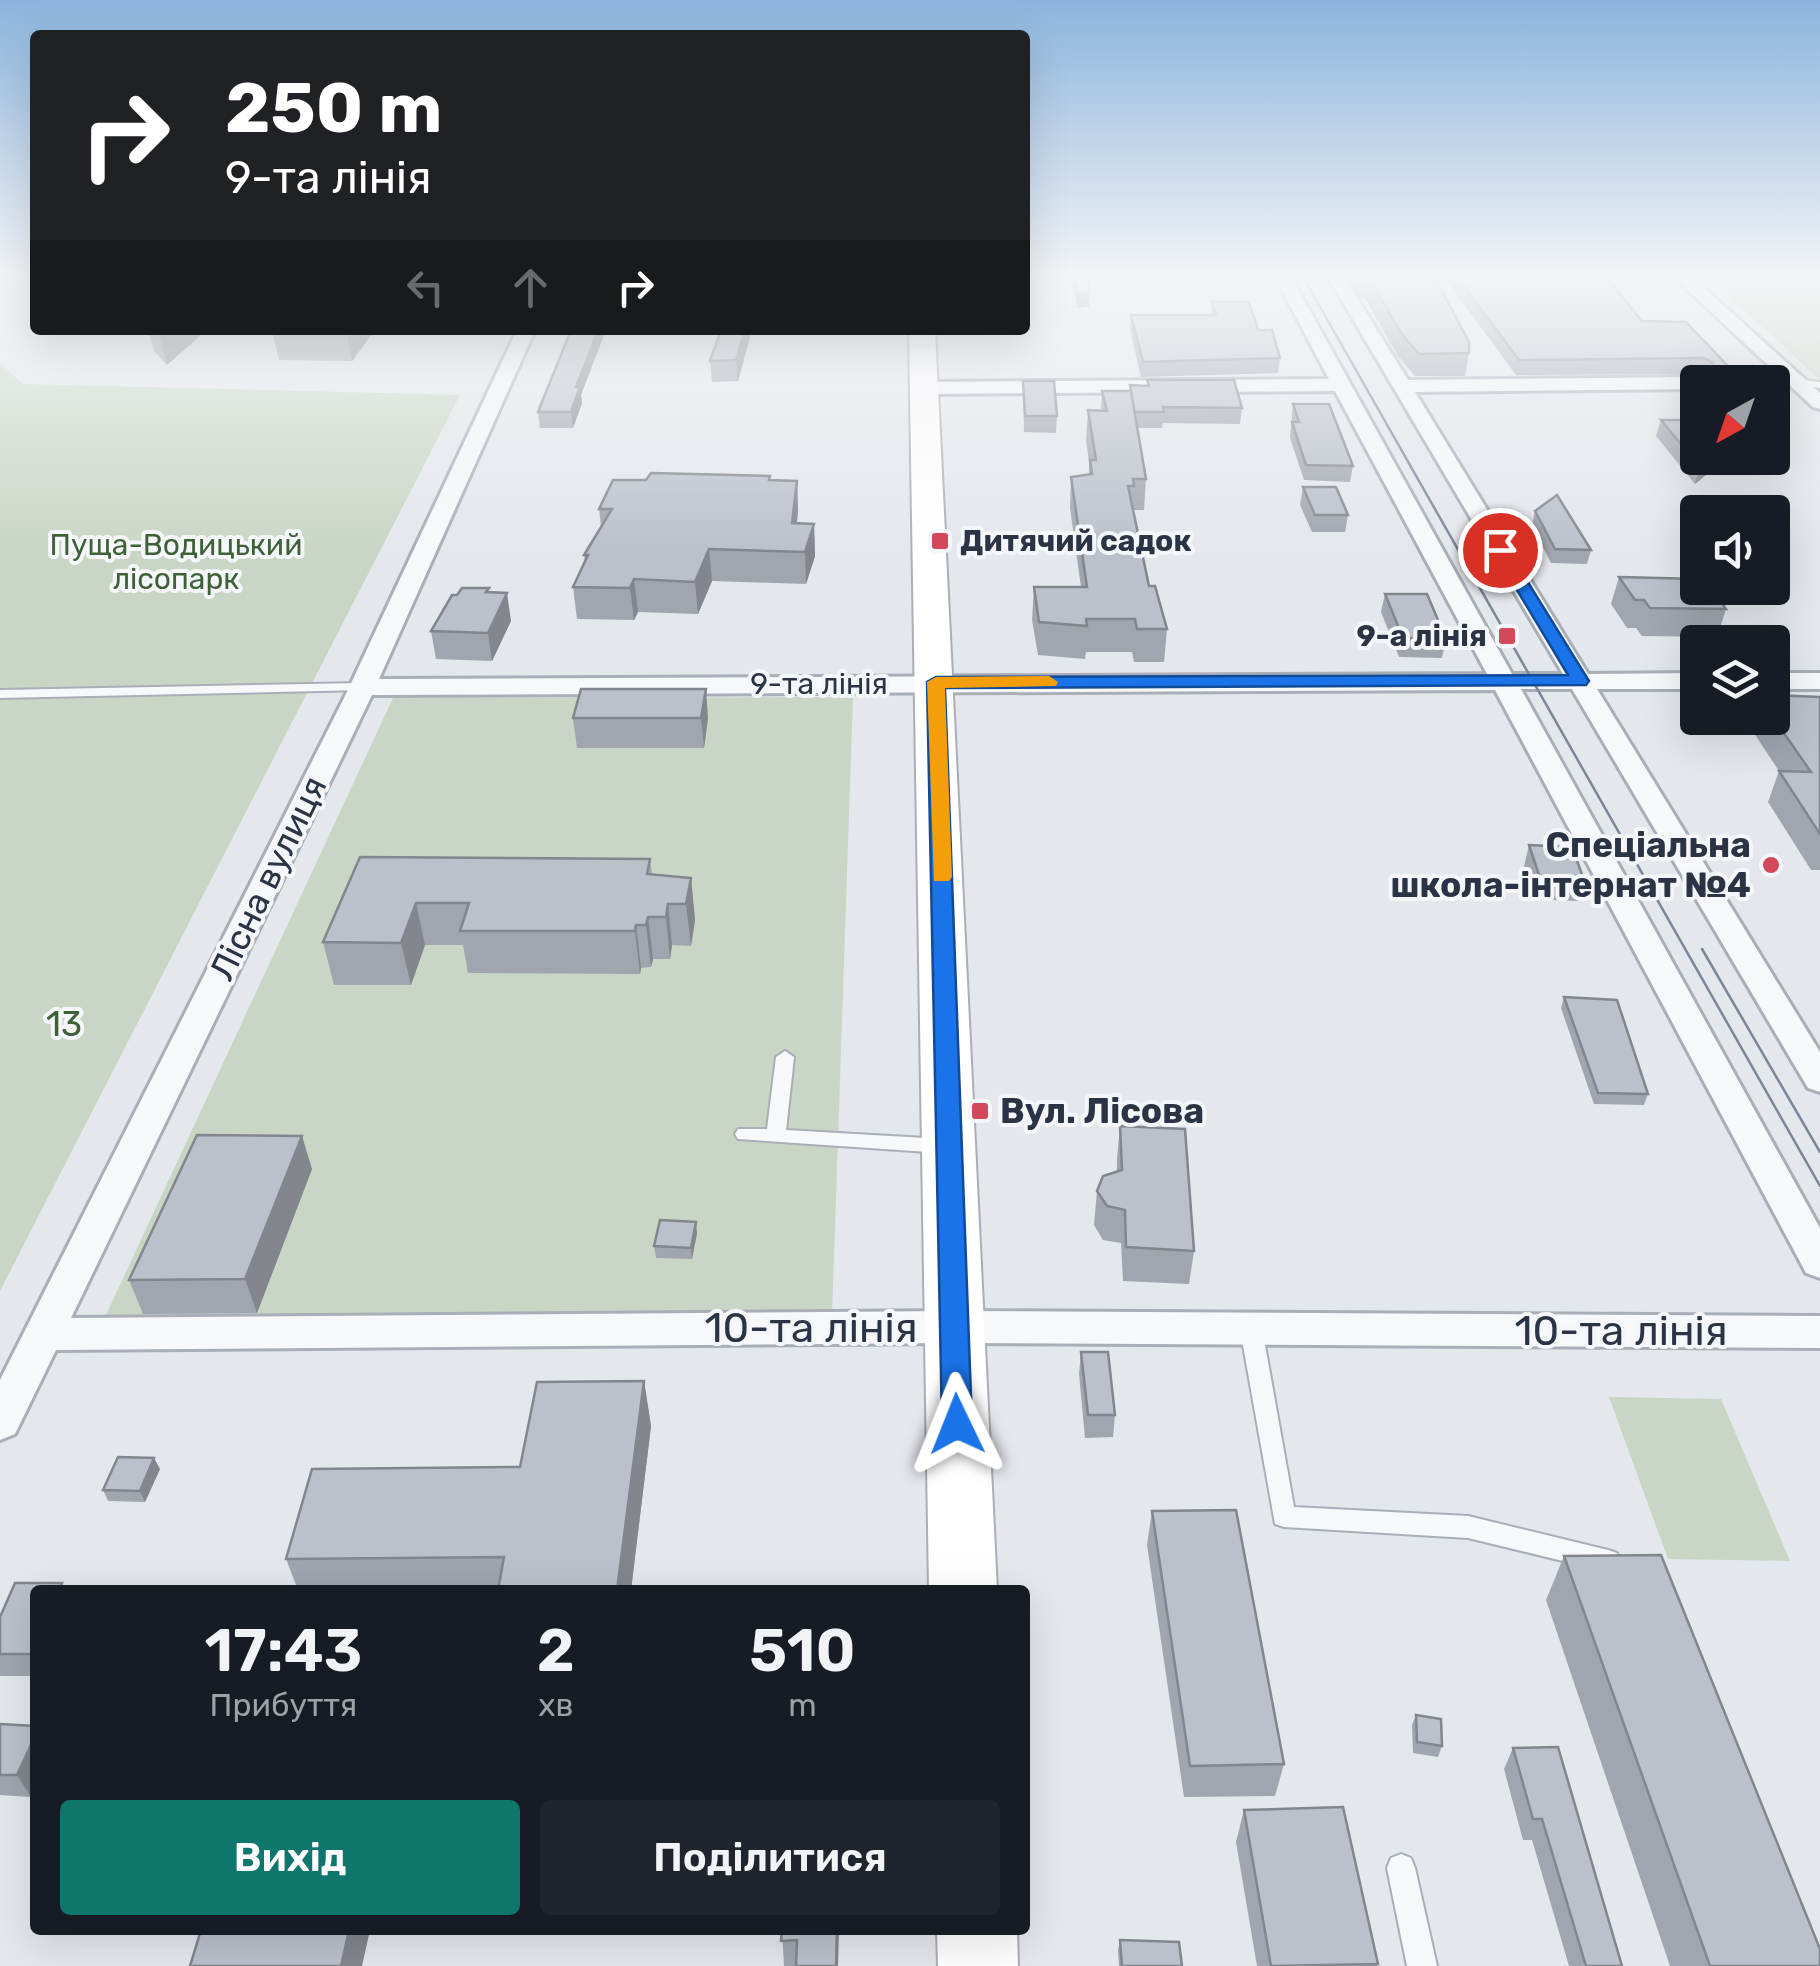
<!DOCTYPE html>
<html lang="uk">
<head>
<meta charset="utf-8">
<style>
	:root { --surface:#171b24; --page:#20242c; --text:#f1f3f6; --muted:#9ea1a6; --accent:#0f766e }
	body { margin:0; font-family:Rubik,sans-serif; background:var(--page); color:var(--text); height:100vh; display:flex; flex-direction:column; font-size:38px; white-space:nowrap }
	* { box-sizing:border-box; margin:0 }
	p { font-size:32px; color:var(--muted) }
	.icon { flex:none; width:55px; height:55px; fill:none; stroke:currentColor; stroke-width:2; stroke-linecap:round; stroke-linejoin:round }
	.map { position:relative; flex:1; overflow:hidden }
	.panel { position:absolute; left:30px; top:1585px; width:1000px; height:350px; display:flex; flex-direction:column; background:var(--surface); border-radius:10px; box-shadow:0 10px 40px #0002 }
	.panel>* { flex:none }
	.guide { position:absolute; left:30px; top:30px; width:1000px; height:305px; border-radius:10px; box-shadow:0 10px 40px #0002; background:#202124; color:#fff; overflow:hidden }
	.needle { width:65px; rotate:220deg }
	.fabs { position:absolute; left:1680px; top:365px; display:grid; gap:20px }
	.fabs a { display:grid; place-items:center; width:110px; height:110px; border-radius:10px; background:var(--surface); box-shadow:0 10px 40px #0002; font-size:50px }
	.pin { position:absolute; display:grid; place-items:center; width:85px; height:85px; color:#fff; margin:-42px; border:5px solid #fff; border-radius:50%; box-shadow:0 2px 10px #0007 }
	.me { position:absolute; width:110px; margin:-55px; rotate:358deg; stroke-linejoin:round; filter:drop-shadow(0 0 8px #0008) }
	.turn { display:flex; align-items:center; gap:35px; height:210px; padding:0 30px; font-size:45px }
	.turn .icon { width:130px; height:130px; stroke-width:2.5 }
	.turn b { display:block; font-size:70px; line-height:85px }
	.lanes { display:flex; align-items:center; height:95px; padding:0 30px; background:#0003; justify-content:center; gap:50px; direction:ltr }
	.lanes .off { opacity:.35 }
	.eta { display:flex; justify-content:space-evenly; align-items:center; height:170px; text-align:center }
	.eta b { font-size:60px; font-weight:600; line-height:70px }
	.primary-button { display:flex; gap:20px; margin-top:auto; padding:20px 30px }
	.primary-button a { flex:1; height:115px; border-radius:10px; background:var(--accent); color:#fff; font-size:40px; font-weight:600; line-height:115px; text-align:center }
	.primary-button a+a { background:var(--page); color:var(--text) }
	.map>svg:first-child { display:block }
</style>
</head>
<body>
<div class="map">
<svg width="1820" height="1966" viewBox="0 0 1820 1966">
	<rect width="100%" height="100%" fill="#e4e7ec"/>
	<g fill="#c9d6c5">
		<path d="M1708,277h112v103z"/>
		<path d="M0,363l23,21 437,11 -460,896z"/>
		<path d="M853,697l-21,618 -727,2 288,-619z"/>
		<path d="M1609,1397l112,2 69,162 -122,-2z"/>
	</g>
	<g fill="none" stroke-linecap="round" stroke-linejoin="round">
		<defs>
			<g id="lane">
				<path d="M1796,379l24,3v6l-28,-4v-4z"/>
				<path d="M361,683l7,4 -2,3 -366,8v-8z"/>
				<path d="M785,1051l9,6 -8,73 157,9 7,2 3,5 -3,5 -7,2 -205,-14 -3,-5 3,-5h29l9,-72z"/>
				<path d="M1252,1325l8,3 3,6 31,173 174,9 140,34 9,3 3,8 -3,8 -9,3 -140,-34 -184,-11 -9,-3 -34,-190 3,-6z"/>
				<path d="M1401,1854l10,4 4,10 22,98h-30l-20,-98 4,-10z"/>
			</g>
			<g id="street">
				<path d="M1275,277h16l221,397h51l-235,-397h16l64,103 290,-3 9,5h-9v7l-283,3 173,282 110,-1v16h-101l223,363v40l-12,-4 -236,-399h-51l299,539v50l-14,-5 -311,-583 -1123,5 -301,623 882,-7 867,5v32l-867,-5 -897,7 -41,84 -15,6v-60l346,-686 171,-364h18l-156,349 1108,-5 -152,-283 -411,3 -9,-6 9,-6 405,-3z"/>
				<path d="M1674,277h18l128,116v16l-7,-2z"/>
				<rect x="1772" y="673" width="48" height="16"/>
			</g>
			<g id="secondary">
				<path d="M909,330h26l62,1260h-68z"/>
				<path d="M937,1930h80l1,36h-80z"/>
			</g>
		</defs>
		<use href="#lane" stroke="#a9aeb7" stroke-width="4"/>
		<use href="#street" stroke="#a9aeb7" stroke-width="6"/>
		<use href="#secondary" stroke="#a9aeb7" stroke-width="4"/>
		<use href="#lane" fill="#f7f8fa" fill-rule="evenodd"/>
		<use href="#street" fill="#f7f8fa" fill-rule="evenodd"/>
		<use href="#secondary" fill="#fff" fill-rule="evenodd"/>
		<g stroke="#7d8696" stroke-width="2.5">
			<path d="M1303,277l517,909"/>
			<path d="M1702,949l118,203"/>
		</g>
	</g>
	<g fill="#a1a5ae">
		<path d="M1070,277h19v29l-12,2z"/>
		<path d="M1348,277h87l34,76 -4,23h-50l-18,-21 -32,-57h-4z"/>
		<path d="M1444,277h162l36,44 44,1 57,60h-45v20l-8,-9 4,-16h9v-1l-3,-2 -184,1z"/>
		<path d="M1212,302l46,28 22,28 -2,15 -137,4 -11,-48 1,-14h80z"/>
		<path d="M148,330h59l-40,35 -13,-14z"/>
		<path d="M272,330h103l-23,31 -73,-1z"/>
		<path d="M721,330h31l-14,51 -26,1 -2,-21z"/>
		<path d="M1147,380l95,28 -2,16 -77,-1 -1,5h-25l9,51 -2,31h-11l16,76 18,43 -3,33h-30l-2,-10h-46l-1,7 -47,-4 -6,-35 2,-33h47l-11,-79 1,-31 18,-3v-12l-3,-22 2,-30 13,1 1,-20h27l1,-6h17z"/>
		<path d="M1023,381l34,35 -1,17 -32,-1z"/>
		<path d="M581,395l1,8 -9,25h-33l-2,-16z"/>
		<path d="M1293,404l60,62 -3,16 -46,-2 -14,-42z"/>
		<path d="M1661,420l37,38h21l-2,8 -22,18 -39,-48z"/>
		<path d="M770,476v4l27,1 1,30 -1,13h17l1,32 -9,28 -94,-3 -14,33 -60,-2 -4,8 -57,-1 -4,-32 12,-24 -1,-8 17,-29 -2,-17z"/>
		<path d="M1303,487l45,28 -3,17h-33l-12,-27z"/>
		<path d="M1535,511l56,39 -4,14 -36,-1 -19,-38z"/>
		<path d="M1619,577l107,32 -9,28 -75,-1 -6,-8h-9l-16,-24z"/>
		<path d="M489,592l22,29 -19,40 -56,-2 -5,-28z"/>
		<path d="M1385,594l61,45 -4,19 -43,-1 -18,-45z"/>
		<path d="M1772,695l48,2v173h-9l-43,-68 11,-31 -31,-47 2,-6h22z"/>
		<path d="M573,718h135l-4,30h-127z"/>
		<path d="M1529,845l55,35 -6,21 -44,-2 -10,-33z"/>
		<path d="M360,857l290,2 2,15 39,4 4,42 -4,26 -19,-1 -2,14h-17l-2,8 -10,1 -1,6 -172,-1 -5,-28h-38l-14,40h-77l-11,-43z"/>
		<path d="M1564,997l84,97 -4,11 -50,-1 -33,-96z"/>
		<path d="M1120,1126l74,125 -5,33 -66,-3 -2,-38 -18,-3 -9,-15 3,-34 20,-19v-13z"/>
		<path d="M312,1169l-55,144 -114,1 -14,-34z"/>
		<path d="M697,1233l-5,26 -36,-1 -2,-12z"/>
		<path d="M1081,1352l34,63 -2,22 -28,1 -6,-64z"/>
		<path d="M644,1381l7,45 -20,164h-333l-12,-31 234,-92z"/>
		<path d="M160,1469l-15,33 -37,-1 -5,-11z"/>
		<path d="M1152,1511l132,253 -9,32 -91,1 -37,-252z"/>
		<path d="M1564,1556l256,410h-150l-124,-366z"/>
		<path d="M35,1590v86h-35v-59z"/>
		<path d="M1416,1715l26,31 -4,11 -25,-4 -1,-28z"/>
		<path d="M0,1724l35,2v62l-4,9 -31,-2z"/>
		<path d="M1513,1748l109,218h-53l-37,-126h-9l-19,-71z"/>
		<path d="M1244,1810l134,154 -1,2h-120l-21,-124z"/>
		<path d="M782,1930l56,36h-54z"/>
		<path d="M1120,1940l62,26h-63l-1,-16z"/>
	</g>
	<g fill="#83868d">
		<path d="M1090,293l-1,13 -12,2v-13z"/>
		<path d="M158,330h48l-39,35z"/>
		<path d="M346,330h29l-23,31z"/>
		<path d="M598,330h8l-25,65 1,8 -9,25 -2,-16 5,-25z"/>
		<path d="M745,330h7l-14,51 -2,-21z"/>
		<path d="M1712,458h7l-2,8 -22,18 5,-17z"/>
		<path d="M797,481l1,30 -5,44 -1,-32z"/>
		<path d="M814,524l1,32 -9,28 -1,-32z"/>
		<path d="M709,549l3,32 -14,33 -3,-32z"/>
		<path d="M634,579l4,33 -4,8 -4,-32z"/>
		<path d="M507,593l4,28 -19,40 -4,-28z"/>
		<path d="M706,689l2,29 -4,30 -3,-30z"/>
		<path d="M691,878l4,42 -4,26 -5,-42z"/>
		<path d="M416,903l9,42 -14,40 -10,-42z"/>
		<path d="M668,904l4,41 -2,14 -4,-42z"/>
		<path d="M648,917l5,42 -2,8 -5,-42z"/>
		<path d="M636,925l5,43 -1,6 -5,-43z"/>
		<path d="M302,1136l10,33 -55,144 -12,-34z"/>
		<path d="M696,1222l1,11 -5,26 -1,-11z"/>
		<path d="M644,1381l7,45 -20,164h-14z"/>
		<path d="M154,1458l6,11 -15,33 -5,-11z"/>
		<path d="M35,1736v52l-4,9 -14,-22z"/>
		<path d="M349,1930h21l-8,36h-21z"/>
		<path d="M837,1930h2l-1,36h-2z"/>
	</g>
	<g fill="#bbc0ca" stroke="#83868d" stroke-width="2.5">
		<path d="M1074,277h15l1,16 -13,2z"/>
		<path d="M1369,277h66l34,65v11l-50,1 -18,-21z"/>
		<path d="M1457,277h149l36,44 44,1 57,60h-44l-5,-5h9l3,-7 8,-1 -1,-6 -9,-5 -185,2z"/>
		<path d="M1212,302h37l9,28h14l8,28 -137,4 -12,-47h85z"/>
		<path d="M571,330h27l-22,57h4l-9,25h-33z"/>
		<path d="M721,330h24l-9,30 -26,1z"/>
		<path d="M1147,380h87l8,28 -79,-1 1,5h-30l-4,-27 19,1z"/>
		<path d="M1023,381h31l3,35h-32z"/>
		<path d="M1102,391h29l15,88h-13l1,7h-6l21,100h6l12,43h-30l-2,-10h-49l1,7 -48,-4 -5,-35h53l-16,-110 21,-3 -2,-14h6l-8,-50 19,1z"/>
		<path d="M1293,404h36l24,62 -47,-1 -14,-43h7z"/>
		<path d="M1661,420h36l1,38h14l-12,9z"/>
		<path d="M651,473l119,3 -1,4 28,1 -5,42 22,1 -9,28 -96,-3 -14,33 -61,-3 -4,9 -57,-1 15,-32h-4l28,-46h-13l14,-29h33z"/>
		<path d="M1303,487h33l12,28h-33z"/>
		<path d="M1557,495l34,55 -36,-1 -20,-38z"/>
		<path d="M1619,577l79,2v9h12l16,21 -76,-1 -6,-8h-9z"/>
		<path d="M462,588h27l-3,4 21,1 -19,40 -57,-2 21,-36h5z"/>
		<path d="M1385,594h42l19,45 -43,-1z"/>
		<path d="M581,689h125l-5,29h-128z"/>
		<path d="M1772,695l48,2v137l-41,-63 32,1 -39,-56z"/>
		<path d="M1529,845l43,2 12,33 -44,-2z"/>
		<path d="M360,857l290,2 -3,15 44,4 -5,26h-18l-2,13h-18l-2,8h-10l-1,6h-175l9,-28h-53l-15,40 -78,-1z"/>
		<path d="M1564,997l53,3 31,94 -50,-1z"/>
		<path d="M1120,1126l65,3 9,122 -68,-4 -1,-37 -18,-4 -10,-15 6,-15 19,-6z"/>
		<path d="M197,1135l105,1 -57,143 -116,1z"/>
		<path d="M660,1220l36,2 -5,26 -37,-2z"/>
		<path d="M1081,1352h27l7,63h-27z"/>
		<path d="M644,1381l-27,209h-119l6,-33 -218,2 26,-90 208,-2 17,-85z"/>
		<path d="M118,1457l36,1 -14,33 -37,-1z"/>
		<path d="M1236,1510l48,254 -94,2 -38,-255z"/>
		<path d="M1661,1555l159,394v17h-110l-146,-410z"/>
		<path d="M15,1583h47l-3,7h-24v57l-3,7h-32v-37z"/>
		<path d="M1416,1715l25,4 1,27 -25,-4z"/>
		<path d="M0,1724l35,2v10l-18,39h-17z"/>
		<path d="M1558,1747l64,219h-36l-44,-147h-9l-20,-71z"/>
		<path d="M1343,1807l35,157 -107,2 -27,-156z"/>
		<path d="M201,1930h148l-8,36h-151z"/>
		<path d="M782,1930h55l-1,36h-40l1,-26 -16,1z"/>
		<path d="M1120,1940l59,2 3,24h-60z"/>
	</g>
	<linearGradient id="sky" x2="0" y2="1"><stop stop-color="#8bb4dd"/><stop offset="0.5" stop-color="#f3f4f6"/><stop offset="1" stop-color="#f3f4f6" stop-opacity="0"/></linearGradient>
	<rect width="1820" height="552" fill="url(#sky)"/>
	<path fill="#1a73e8" stroke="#114b97" stroke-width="2.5" d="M1500,545l8,5 81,131 -3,4 -641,3 27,736 -4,9 -11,3 -11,-3 -4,-9 -15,-742 9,-5 632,-2 -75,-125z"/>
	<path fill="#f59e0b" d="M1049,676l9,6 -2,4 -111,2 7,189 -3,4h-15l-7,-199 9,-5z"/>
	<g fill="#d1495b" stroke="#f4f6f9" stroke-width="4">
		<rect x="930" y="531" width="20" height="20" rx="5"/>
		<rect x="1497" y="626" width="20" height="20" rx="5"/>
		<circle cx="1771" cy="865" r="10"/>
		<rect x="970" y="1101" width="20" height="20" rx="5"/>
	</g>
	<g text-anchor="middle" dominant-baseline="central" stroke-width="8" stroke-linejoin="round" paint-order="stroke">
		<g font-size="30" font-weight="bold" fill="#2b3445" stroke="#f4f6f9" text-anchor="start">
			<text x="960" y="541">Дитячий садок</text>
			<text x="1487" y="636" text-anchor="end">9-а лінія</text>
		</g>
		<g font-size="30" fill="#3f6138" stroke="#f4f6f9">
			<text x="176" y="545">Пуща-Водицький<tspan x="176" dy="34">лісопарк</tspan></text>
		</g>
		<g font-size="30" fill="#2b3445" stroke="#f4f6f9">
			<text x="819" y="684">9-та лінія</text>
		</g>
		<g font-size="35" font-weight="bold" fill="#2b3445" stroke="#f4f6f9" text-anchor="end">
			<text x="1751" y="845">Спеціальна<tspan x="1751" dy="40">школа-інтернат №4</tspan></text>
			<text x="1000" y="1111" text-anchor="start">Вул. Лісова</text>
		</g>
		<g font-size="35" fill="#2b3445" stroke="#f4f6f9">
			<text transform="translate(268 878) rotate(-64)">Лісна вулиця</text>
		</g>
		<g font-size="35" fill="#3f6138" stroke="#f4f6f9">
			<text x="64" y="1024">13</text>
		</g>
		<g font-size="42" fill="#2b3445" stroke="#f4f6f9">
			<text x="811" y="1328">10-та лінія</text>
			<text x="1621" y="1331">10-та лінія</text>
		</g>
	</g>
</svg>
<div class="fabs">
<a><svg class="needle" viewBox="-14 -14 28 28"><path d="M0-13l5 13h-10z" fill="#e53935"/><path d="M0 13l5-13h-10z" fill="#9ea1a6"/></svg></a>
<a><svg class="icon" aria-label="sound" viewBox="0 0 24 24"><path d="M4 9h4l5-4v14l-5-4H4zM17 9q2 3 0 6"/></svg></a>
<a><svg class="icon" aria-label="layers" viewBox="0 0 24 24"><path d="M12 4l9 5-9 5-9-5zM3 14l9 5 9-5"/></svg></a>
</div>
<div class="pin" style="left:1500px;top:550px;background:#d93025"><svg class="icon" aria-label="arrive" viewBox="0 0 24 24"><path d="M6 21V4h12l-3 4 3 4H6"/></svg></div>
<svg class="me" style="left:957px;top:1424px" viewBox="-20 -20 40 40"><path d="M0-17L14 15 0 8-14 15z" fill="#1a73e8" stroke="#fff" stroke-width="4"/></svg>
<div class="guide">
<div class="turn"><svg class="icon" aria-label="right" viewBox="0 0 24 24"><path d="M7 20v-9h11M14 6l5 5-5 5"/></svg><div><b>250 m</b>9-та лінія</div></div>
<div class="lanes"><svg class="icon off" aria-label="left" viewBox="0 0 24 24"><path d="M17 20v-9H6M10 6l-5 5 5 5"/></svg><svg class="icon off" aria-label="ahead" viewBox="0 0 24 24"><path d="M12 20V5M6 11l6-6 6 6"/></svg><svg class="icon" aria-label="right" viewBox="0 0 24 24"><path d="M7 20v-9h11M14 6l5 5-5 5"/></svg></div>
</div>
<section class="panel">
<div class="eta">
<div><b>17:43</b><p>Прибуття</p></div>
<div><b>2</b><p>хв</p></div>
<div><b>510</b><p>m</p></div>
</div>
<div class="primary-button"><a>Вихід</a><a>Поділитися</a></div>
</section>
</div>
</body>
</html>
